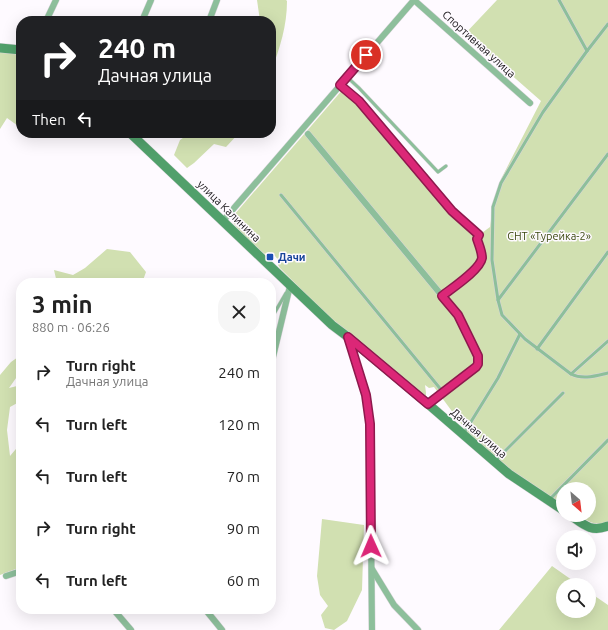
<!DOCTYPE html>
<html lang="en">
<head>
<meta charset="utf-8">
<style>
	:root { --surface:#fff; --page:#f6f6f6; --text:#222; --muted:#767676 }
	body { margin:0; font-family:Ubuntu,sans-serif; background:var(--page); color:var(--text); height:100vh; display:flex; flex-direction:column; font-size:15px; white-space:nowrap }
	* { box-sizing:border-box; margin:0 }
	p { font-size:13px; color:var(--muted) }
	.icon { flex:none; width:22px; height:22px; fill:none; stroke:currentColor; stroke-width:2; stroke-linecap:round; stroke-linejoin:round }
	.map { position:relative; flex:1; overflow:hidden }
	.side { position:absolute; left:16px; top:278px; width:260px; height:336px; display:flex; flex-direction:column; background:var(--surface); border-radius:16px; box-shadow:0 4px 16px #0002 }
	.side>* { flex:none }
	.hud { position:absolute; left:16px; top:16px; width:260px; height:122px; border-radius:16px; box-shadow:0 4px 16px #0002; background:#202124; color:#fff; overflow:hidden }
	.needle { width:26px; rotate:152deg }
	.tools { position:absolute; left:556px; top:482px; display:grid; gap:8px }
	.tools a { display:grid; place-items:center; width:40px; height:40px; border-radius:50%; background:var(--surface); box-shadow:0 4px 16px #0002; font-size:20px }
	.pin { position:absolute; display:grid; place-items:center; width:34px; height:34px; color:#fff; margin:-17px; border:2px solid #fff; border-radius:50%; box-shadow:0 1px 4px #0007 }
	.me { position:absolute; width:44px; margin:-22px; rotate:359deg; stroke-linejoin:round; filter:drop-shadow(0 0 3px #0008) }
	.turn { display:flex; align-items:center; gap:14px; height:84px; padding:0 16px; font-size:18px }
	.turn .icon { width:52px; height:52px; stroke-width:2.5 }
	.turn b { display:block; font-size:28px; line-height:34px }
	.then { display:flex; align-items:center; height:38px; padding:0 16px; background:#0003; gap:8px; font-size:15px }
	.round { display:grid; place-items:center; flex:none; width:42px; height:42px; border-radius:16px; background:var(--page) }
	.summary { display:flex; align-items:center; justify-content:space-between; height:68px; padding:0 16px }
	h1 { font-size:24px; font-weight:600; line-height:30px }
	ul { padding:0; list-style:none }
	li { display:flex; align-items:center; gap:12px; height:52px; padding:0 16px }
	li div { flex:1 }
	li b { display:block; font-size:15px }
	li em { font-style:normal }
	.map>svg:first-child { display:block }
</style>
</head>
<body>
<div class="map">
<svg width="608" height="630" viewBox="0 0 608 630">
	<rect width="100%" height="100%" fill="#fefaff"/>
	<g fill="#d1e0b1">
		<path d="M257,0h29l1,1c0,25 -7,47 -16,70v-50h-11z"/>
		<path d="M497,0h111v521c-11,7 -20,0 -30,-6h11v-26h-26v16l-41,-25 -54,-47 -34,-46 -5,1 -4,-3 1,8v3l-12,-3 -68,-58 -66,-67 -2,-3 1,-4 -4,-5 -6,-4 -4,2c-13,-10 -24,-21 -34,-34l3,-5 110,-127 108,123 27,24 11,-8 3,-22 8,-26 40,-78 -74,-65 -5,1z"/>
		<path d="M0,51l11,1 10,5v71l-14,-10 -7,11z"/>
		<path d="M190,133h49l-13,14 -12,-3 -20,19 -7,5 -13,-13 6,-15z"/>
		<path d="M107,249l23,3 16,20 -4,11h-85l-3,-13 19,5 12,-7z"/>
		<path d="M21,355v16l-12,17 12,-3v16l-11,6 -3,23 3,26 11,-13v124l-21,8v-200l11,-13z"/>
		<path d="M322,519l42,6 -2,65 -15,31 -13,9 -9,-2 -4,-13 7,-9 -8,-11 -3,-19z"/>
		<path d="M552,566l27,19h-16v26h26v-19l19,13v25h-109z"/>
	</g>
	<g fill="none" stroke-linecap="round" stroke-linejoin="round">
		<defs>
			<g id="lane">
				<path d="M559,0l28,51"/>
				<path d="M608,24l-21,27 -44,61 -42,71 -8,24 -1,53 6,40 4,15 23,24 46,35c12,6 24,2 37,-1"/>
				<path d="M347,77l12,11 79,84 8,-6"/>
				<path d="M281,195l162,197"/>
				<path d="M498,300l110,-146"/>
				<path d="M271,319l15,-26"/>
				<path d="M537,349l71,-97"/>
				<path d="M571,374l37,-33"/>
				<path d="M464,433l34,-55 22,-44"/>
				<path d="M495,461l68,-68"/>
				<path d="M550,499l58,-59"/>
			</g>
			<g id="street">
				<path d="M414,0l116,103"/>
				<path d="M46,21l10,-21"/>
				<path d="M142,21l9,-21"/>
				<path d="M209,21l8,-21"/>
				<path d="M340,85l19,16 93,110 27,24 -2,4c2,6 5,13 5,19 -2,12 -30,30 -40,38"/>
				<path d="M308,134l150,181 20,41v8l-2,3 -48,37"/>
				<path d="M222,222l192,-222"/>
				<path d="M348,338l18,57 4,29 2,206"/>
				<path d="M271,365l19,-79"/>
				<path d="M372,569l22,36 24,25"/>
				<path d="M6,576l15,-5"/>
				<path d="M113,609l18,21"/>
				<path d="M205,609l17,21"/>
			</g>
			<g id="secondary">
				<path d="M0,48l21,2"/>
				<path d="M130,133l202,192 16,12 80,67 81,70 54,36"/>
				<path d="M570,515c13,9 21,18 38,11"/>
			</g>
		</defs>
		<use href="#lane" stroke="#d9d5da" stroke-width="4"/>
		<use href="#street" stroke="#d9d5da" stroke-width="7"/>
		<use href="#secondary" stroke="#d9d5da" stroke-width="10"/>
		<use href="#lane" stroke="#8dbf9b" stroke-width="3"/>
		<use href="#street" stroke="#8dbf9b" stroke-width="6"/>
		<use href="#secondary" stroke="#51a06b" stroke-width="9"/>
	</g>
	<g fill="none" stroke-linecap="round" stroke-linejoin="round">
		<defs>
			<path id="route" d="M366,55l-26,30 19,16 93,110 27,24 -2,4c2,6 5,13 5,19 -2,12 -30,30 -40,38l16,19 20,41v8l-2,3 -48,37 -80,-67 18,58 4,29 1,122"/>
		</defs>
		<use href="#route" stroke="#8e194d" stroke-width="10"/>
		<use href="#route" stroke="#db2777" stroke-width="7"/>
	</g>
	<rect fill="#1a4fb4" stroke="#fefaff" stroke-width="1.5" x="266" y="253" width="8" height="8" rx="2"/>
	<g text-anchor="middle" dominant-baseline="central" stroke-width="3" stroke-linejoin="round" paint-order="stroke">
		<g font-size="11" fill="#151216" stroke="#fefaff">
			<text transform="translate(479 44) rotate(42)">Спортивная улица</text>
			<text transform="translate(229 211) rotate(44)">улица Калинина</text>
			<text transform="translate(479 433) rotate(41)">Дачная улица</text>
		</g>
		<g font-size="11" fill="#3c4911" stroke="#fefaff">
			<text x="549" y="236">СНТ «Турейка-2»</text>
		</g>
		<g font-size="11" font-weight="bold" fill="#164399" stroke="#fefaff" text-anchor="start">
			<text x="278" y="257">Дачи</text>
		</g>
	</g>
</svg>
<div class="tools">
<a><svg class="needle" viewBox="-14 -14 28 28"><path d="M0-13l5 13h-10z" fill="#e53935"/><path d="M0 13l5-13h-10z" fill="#767676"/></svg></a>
<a><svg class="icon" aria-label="sound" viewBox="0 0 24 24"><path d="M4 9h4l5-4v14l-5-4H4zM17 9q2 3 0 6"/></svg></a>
<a><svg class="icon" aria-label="search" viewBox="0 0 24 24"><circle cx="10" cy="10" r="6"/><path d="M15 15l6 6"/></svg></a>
</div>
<div class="pin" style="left:366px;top:55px;background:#d93025"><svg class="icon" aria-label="arrive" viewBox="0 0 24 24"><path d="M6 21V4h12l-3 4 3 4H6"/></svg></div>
<svg class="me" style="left:371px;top:546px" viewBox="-20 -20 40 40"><path d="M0-17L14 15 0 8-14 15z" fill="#db2777" stroke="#fff" stroke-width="4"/></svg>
<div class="hud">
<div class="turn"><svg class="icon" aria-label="right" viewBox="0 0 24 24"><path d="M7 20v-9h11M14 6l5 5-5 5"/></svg><div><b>240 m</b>Дачная улица</div></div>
<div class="then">Then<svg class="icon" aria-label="left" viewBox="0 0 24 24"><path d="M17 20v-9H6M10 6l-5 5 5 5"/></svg></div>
</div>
<section class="side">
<div class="summary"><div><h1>3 min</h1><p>880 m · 06:26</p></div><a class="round"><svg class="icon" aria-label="close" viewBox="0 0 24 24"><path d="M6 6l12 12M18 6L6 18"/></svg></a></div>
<ul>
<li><svg class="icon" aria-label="right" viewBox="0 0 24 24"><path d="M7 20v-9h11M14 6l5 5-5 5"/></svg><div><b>Turn right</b><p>Дачная улица</p></div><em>240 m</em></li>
<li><svg class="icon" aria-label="left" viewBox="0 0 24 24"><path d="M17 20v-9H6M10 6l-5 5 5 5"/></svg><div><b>Turn left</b></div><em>120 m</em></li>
<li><svg class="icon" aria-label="left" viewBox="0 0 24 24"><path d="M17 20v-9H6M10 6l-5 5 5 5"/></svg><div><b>Turn left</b></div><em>70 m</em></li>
<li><svg class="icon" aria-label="right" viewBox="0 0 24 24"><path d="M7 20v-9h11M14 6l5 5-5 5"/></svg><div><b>Turn right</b></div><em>90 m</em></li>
<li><svg class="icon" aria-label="left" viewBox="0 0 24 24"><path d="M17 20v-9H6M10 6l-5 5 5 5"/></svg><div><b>Turn left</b></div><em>60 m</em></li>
</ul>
</section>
</div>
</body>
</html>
